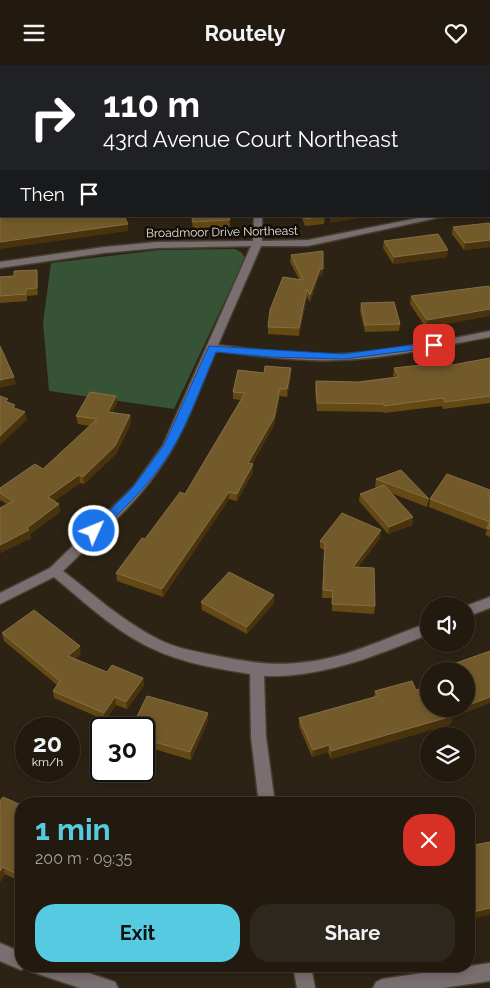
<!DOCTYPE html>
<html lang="en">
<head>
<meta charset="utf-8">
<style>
	:root { --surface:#221a0f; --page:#2e271d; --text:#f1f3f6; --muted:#a2a19e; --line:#3f382f; --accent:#55cae0 }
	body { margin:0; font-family:Raleway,sans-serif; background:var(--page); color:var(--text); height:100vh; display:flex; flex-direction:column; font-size:19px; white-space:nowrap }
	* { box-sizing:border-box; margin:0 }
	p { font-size:16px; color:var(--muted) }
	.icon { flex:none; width:28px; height:28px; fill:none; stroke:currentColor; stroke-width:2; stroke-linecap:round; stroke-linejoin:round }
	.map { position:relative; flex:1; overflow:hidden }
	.drawer { position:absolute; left:15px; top:732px; width:460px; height:175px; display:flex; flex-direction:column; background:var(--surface); border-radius:20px; box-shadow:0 2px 8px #0003,0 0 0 1px var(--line) }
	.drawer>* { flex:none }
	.top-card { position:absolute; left:0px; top:0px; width:490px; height:152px; box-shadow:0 2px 8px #0003,0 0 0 1px var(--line); background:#202124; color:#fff; overflow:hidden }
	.controls { position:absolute; left:420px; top:532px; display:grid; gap:10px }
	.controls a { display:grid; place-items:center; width:55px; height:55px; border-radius:50%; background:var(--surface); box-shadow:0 2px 8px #0003,0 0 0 1px var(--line); font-size:25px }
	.speed { position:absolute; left:15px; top:652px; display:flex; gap:10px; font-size:25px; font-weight:700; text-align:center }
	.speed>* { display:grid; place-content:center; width:65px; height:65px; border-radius:50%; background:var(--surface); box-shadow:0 2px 8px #0003,0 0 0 1px var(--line); line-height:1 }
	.speed small { font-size:12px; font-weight:400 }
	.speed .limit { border:2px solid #111; border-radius:8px; background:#fff; color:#111 }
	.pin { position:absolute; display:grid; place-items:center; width:42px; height:42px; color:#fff; margin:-21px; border-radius:10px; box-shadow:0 2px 8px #0006 }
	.me { position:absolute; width:55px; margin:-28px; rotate:46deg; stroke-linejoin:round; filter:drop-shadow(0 0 4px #0008) }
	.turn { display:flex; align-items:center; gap:18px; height:105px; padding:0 20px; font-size:22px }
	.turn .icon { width:65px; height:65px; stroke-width:2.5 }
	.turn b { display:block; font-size:35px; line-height:42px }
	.then { display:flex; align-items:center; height:48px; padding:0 20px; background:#0003; gap:10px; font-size:19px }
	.round { display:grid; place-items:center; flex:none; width:52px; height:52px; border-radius:20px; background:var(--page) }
	.overview { display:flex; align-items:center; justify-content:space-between; height:85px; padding:0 20px }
	h1 { font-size:30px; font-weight:700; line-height:38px; color:var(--accent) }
	.cta { display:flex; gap:10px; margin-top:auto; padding:10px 20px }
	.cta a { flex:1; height:58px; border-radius:20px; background:var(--accent); color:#111; font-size:20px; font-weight:700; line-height:58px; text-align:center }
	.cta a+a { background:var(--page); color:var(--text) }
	header { display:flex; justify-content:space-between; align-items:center; height:65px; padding:0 20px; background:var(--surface); font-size:22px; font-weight:700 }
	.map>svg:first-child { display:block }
</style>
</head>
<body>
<header><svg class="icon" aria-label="menu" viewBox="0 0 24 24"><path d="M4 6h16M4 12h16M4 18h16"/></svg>Routely<svg class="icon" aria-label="heart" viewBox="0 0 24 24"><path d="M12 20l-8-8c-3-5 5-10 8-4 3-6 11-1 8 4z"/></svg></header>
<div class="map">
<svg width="490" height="923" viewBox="0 0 490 923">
	<rect width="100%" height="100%" fill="#2d2314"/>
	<path fill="#375335" d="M235,184l7,4 3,5 -71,151 -125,-18 -6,-68 8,-60 108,-13z"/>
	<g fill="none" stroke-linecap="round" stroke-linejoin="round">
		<defs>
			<g id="minor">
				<rect x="178" y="0" width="7" height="1"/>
				<rect x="318" y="0" width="7" height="1"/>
				<rect x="489" y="53" width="1" height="4"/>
				<rect x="0" y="113" width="1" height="4"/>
				<rect x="489" y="140" width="1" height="6"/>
				<path d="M254,151h8v25l46,-1 120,-24h18l-138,30h-47l-43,99c42,5 84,11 125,9 50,-3 99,-14 147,-23v6c-49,9 -98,21 -148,23 -42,2 -85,-4 -126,-9 -17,38 -30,80 -54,114 -26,40 -65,72 -99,106 31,24 61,51 95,68 17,9 36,12 55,16 44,9 70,13 116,3 35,-8 66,-24 100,-35v11c-53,22 -107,44 -165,42l2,61 9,67h-16l-8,-67 -1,-63c-32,-5 -68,-11 -97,-25 -37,-17 -68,-46 -99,-72l-54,27v-11l50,-25 83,-81 30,-42 88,-199 -94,2 -53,5 -104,15v-6l104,-15 53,-5 96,-1z"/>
				<path d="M490,532v11l-24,9v-11z"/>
				<path d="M0,878l21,9v14l6,1 -6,3 -21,-9z"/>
				<path d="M490,898v18l-47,7h-70l3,-6 6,-3z"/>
				<path d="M29,901h39l47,16 3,6h-38l-48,-16z"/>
				<path d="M293,901h18l4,22h-18z"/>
			</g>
		</defs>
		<use href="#minor" stroke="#473e30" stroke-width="3"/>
		<use href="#minor" fill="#796e70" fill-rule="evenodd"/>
	</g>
	<g fill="#644915">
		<path d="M393,0h97v43h-1v-42h-93z"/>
		<rect x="489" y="72" width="1" height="54"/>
		<path d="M191,151h38l1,11 -37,2z"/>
		<path d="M301,151h24l-1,8 -19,2z"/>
		<path d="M490,159v23l-26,3 -12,-16 1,-7z"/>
		<path d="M384,176l63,16 -54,7 -10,-16z"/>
		<path d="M291,190l32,14 -1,7h-3l-9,26 -3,-5 -8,39 -31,-2v-7l31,-48 -9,-17z"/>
		<path d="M14,211l24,1v18l-11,1v5l-27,2v-26z"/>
		<path d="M490,223l-64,40 -16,-24 1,-8z"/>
		<path d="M361,238l39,21 -1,7 -34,1 -5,-21z"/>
		<path d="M490,293v45l-47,6 -1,-3 -58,7 -1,-1 -66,-1 -2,-22 1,-8 42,1 36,-5 -1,-1 1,-8 58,-3z"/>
		<path d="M291,311l-4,21 -7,-1 -6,29 -22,39 1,8 -16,29 -8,-2 -66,98 -46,-16 -1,-8 29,-34 40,-45 56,-94 -8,-1v-7z"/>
		<path d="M116,331l1,7 -5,9 18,3 1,8 -15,31 -32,30 -4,-1 -26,18 5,3 1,8 -30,22 1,4 -31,15v-45l7,-4 -7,-4v-12l43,-19 47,-43 -12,-2 -2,-8z"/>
		<path d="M376,414l53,20 -2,8 -36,-14 22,24 -1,8 -24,9 -29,-33 1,-7 17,-7h-2z"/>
		<path d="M490,425v47l-5,-2 2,-5 -58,-23 1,-8z"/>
		<path d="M380,473l-22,29 17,39 -1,8 -42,-3v-13h-10l2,-48 -4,-2v-7z"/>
		<path d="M274,530v8l-27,31 -45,-24 -1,-8z"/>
		<path d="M2,568l79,21 -6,5 32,13 36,6 1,7 -17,24 -11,-4 -11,15 -51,-22 -1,-7 4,-6 -53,-44z"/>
		<path d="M490,586l-38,67 -1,6 -120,35 -3,-7 -16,5 -13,-31v-8l75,-21 1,-6 41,-1 13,19 37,-38h-25l1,-3z"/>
		<path d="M208,655l-17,40 -47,-14v-17z"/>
		<path d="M0,736l21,4v77l-16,-8 -5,8z"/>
	</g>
	<g fill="#48330c">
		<path d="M1,95v7h-1v-6z"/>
		<path d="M330,151h42l-42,7z"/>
		<path d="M128,159v7l-128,18v-7z"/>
		<path d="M490,175v7l-26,3 1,-7z"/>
		<path d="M448,185l-1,7 -54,7 1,-7z"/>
		<path d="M320,204h3l-1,7h-3l-9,26v-7z"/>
		<path d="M37,205l1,7v18l-1,-7z"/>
		<path d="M307,224v8l-8,39v-8z"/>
		<path d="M490,244v7l-64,12 1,-8z"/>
		<path d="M291,303v8l-4,21v-8z"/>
		<path d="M14,312l2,7 -16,4v-8z"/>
		<path d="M280,324v7l-6,29 -26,46v-8z"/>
		<path d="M116,331l1,7 -8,16 -1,-7z"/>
		<path d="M25,347l2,8 -27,25v-9z"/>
		<path d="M130,350l1,8 -15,31 -32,30 -1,-7z"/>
		<path d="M253,399v8l-16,29v-7z"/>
		<path d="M79,410l1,8 -31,22 -1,-8z"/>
		<path d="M229,427v7l-66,98 -1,-8z"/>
		<path d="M59,439l1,8 -30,22 1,4 -31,15v-8l27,-17z"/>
		<path d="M413,452l-1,8 -24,9 1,-7z"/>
		<path d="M381,465l-1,8 -28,36 1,-7z"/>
		<path d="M274,530v8l-27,31v-7z"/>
		<path d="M80,581l1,8 -12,9 -1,-7z"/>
		<path d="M143,613l1,7 -17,24 -1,-7z"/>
		<path d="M115,632l1,8 -11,15 -1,-7z"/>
		<path d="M490,632v6l-38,15 -1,6 -120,35v-8l127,-42h8v-3z"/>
		<path d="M208,648v7l-17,40 -1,-8z"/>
		<path d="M329,680l-1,7 -16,5 1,-7z"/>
		<path d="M3,802l2,7 -5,8v-11z"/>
		<path d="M490,843v7l-21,4v-6z"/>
	</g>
	<g fill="#725a2a" stroke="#856f45">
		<path d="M0,0h162l1,1h-162v37h-1z"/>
		<path d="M211,0h86l1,1h-86z"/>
		<path d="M409,0h81v37h-1v-36h-77z"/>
		<path d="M1,38v57l-1,1v-51h1z"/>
		<rect x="489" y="72" width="1" height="47"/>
		<path d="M0,126h1v25h123l4,8 -128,18z"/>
		<path d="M192,151h37l1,4 -37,2z"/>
		<path d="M305,151h20l-19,3z"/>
		<path d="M489,158l1,1v16l-25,3 -12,-16z"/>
		<path d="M438,169l10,16 -54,7 -10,-16z"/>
		<path d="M323,186v18h-3l-10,26 -3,-6 -8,39 -31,-1 2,-17 13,-33 20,3 -12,-25z"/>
		<path d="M37,205v18l-11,1v5l-26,2v-19l14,-1v-5z"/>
		<path d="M489,221l1,2v21l-63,11 -16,-24z"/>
		<path d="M394,237l6,22 -35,1 -4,-22z"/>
		<path d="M0,281l14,31 -14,3z"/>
		<path d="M490,293v38l-45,6 -2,-4 -59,8v-2l-67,-1 -1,-22 42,1 41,-5 -5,-9 56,-6 2,3z"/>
		<path d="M265,301l26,2 -4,21h-7l-6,29 -26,45 5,1 -16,30 -8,-2 -67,97 -46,-16 26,-35 3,1 35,-47 5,2 60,-101 -12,-1 5,-22 26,3z"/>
		<path d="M90,327l26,4 -8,16 22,3 -15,31 -32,31 -4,-2 -31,22 11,7 -32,24 2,2 -29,15v-37l13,-7 -13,-8v-5l35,-24 8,5 54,-50 -21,-3z"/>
		<path d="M0,331l8,3 -3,2 10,4 -3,2 13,5 -25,24z"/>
		<path d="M401,405l28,29 -53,-20z"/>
		<path d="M447,409l43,16v2l-2,4h2v33l-3,-1 3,-6 -60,-23z"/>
		<path d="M384,420l29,32 -24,10 -29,-33z"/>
		<path d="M342,448l39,17 -28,37 21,1 1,38 -43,-2 1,-13 -10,-1 2,-47 -5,-2z"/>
		<path d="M229,507l45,23 -27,32 -46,-25z"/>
		<path d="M34,545l46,36 -12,10 39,16 5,-7 31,13 -17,24 -11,-5 -11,16 -51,-22 7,-10 -58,-48z"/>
		<path d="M490,586v46l-24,9v-35h-22l-2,-3z"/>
		<path d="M412,616l4,9 13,-4v23h29l-8,3 2,4 -121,35 -2,-6 -16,5 -14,-32 79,-22 -3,-5z"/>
		<path d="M147,631l61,17 -18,39 -46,-13v-10h-13z"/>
		<path d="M3,732l18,8v71l-18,-9 -3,4v-70z"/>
		<path d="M490,777v66l-21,5v-67z"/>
	</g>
	<path fill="#1a73e8" stroke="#114b97" d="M434,277l5,3 -1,2 -95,12 -73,-2 -54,-5c-16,36 -31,82 -55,114 -18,25 -41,46 -63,68h-8l-1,-3 44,-44 31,-42 45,-99 134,8z"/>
	<g text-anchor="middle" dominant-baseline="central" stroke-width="5" stroke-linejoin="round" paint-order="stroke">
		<g font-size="12" fill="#e9e2d9" stroke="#120d07">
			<text transform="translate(222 167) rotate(-1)">Broadmoor Drive Northeast</text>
		</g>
	</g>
</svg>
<div class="controls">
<a><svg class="icon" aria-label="sound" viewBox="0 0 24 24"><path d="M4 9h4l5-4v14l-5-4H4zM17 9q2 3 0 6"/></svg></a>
<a><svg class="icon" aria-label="search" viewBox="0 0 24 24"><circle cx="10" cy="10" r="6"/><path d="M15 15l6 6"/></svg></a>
<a><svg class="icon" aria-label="layers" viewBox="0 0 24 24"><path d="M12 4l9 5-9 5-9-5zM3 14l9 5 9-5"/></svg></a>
</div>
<div class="speed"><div>20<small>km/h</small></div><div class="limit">30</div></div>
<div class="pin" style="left:434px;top:280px;background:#d93025"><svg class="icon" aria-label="arrive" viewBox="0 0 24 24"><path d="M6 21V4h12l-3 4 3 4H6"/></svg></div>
<svg class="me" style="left:94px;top:466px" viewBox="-20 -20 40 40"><circle r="17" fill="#1a73e8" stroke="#fff" stroke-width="3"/><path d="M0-11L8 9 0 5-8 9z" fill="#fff"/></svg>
<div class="top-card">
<div class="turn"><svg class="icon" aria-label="right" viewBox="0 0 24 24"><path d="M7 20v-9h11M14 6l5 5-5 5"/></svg><div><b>110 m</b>43rd Avenue Court Northeast</div></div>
<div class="then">Then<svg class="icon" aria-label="arrive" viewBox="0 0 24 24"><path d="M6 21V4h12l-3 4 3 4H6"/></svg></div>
</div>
<section class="drawer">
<div class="overview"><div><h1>1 min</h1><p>200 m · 09:35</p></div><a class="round" style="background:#d93025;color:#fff"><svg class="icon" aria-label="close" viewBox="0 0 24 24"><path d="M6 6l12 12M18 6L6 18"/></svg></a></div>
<div class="cta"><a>Exit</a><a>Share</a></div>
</section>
</div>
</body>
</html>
